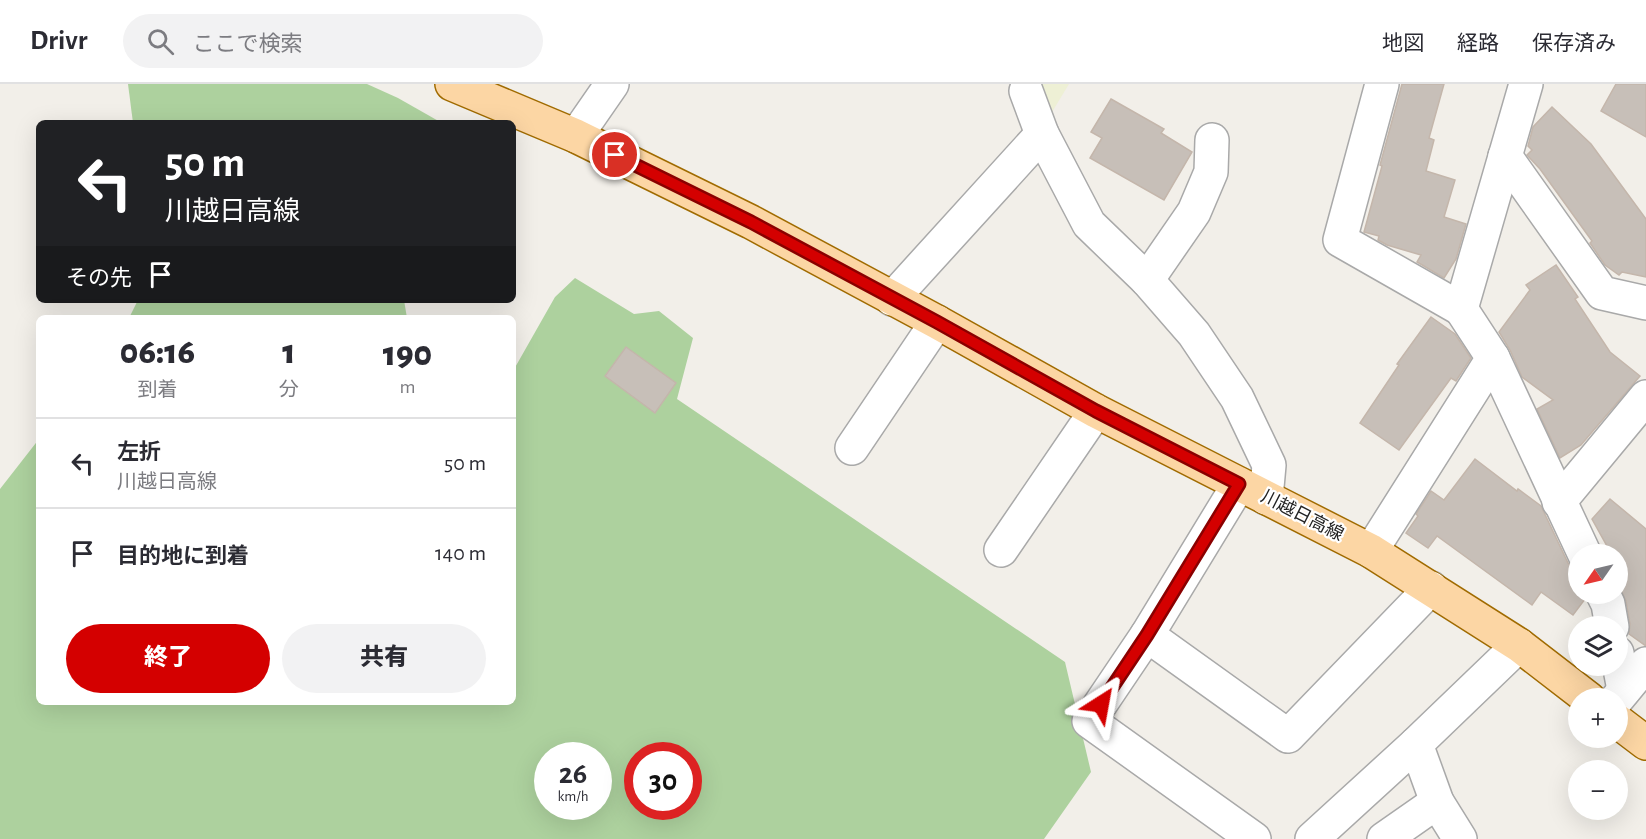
<!DOCTYPE html>
<html lang="ja">
<head>
<meta charset="utf-8">
<style>
	:root { --surface:#fff; --page:#f2f2f3; --text:#2b2b33; --muted:#7c7c81; --line:#e1e1e2; --accent:#d40000 }
	body { margin:0; font-family:"Alegreya Sans","Noto Sans JP",sans-serif; background:var(--page); color:var(--text); height:100vh; display:flex; flex-direction:column; font-size:22px; white-space:nowrap }
	* { box-sizing:border-box; margin:0 }
	p { font-size:20px; color:var(--muted) }
	.icon { flex:none; width:33px; height:33px; fill:none; stroke:currentColor; stroke-width:2; stroke-linecap:round; stroke-linejoin:round }
	.map { position:relative; flex:1; overflow:hidden }
	.details { position:absolute; left:36px; top:231px; width:480px; height:390px; display:flex; flex-direction:column; background:var(--surface); border-radius:9px; box-shadow:0 6px 24px #0002 }
	.details>* { flex:none }
	.hud { position:absolute; left:36px; top:36px; width:480px; height:183px; border-radius:9px; box-shadow:0 6px 24px #0002; background:#202124; color:#fff; overflow:hidden }
	.needle { width:39px; rotate:236deg }
	.fabs { position:absolute; left:1568px; top:460px; display:grid; gap:12px }
	.fabs a { display:grid; place-items:center; width:60px; height:60px; border-radius:50%; background:var(--surface); box-shadow:0 6px 24px #0002; font-size:30px }
	.speed { position:absolute; left:534px; top:658px; display:flex; gap:12px; font-size:30px; font-weight:700; text-align:center }
	.speed>* { display:grid; place-content:center; width:78px; height:78px; border-radius:50%; background:var(--surface); box-shadow:0 6px 24px #0002; line-height:1 }
	.speed small { font-size:15px; font-weight:400 }
	.speed .limit { border:9px solid #d22; background:#fff; color:#111 }
	.pin { position:absolute; display:grid; place-items:center; width:51px; height:51px; color:#fff; margin:-26px; border:3px solid #fff; border-radius:50%; box-shadow:0 2px 6px #0007 }
	.me { position:absolute; width:66px; margin:-33px; rotate:34deg; stroke-linejoin:round; filter:drop-shadow(0 0 4px #0008) }
	.turn { display:flex; align-items:center; gap:21px; height:126px; padding:0 30px; font-size:27px }
	.turn .icon { width:78px; height:78px; stroke-width:2.5 }
	.turn b { display:block; font-size:42px; line-height:51px }
	.then { display:flex; align-items:center; height:57px; padding:0 30px; background:#0003; gap:12px; font-size:22px }
	.eta { display:flex; justify-content:space-evenly; align-items:center; height:102px; text-align:center }
	.eta b { font-size:36px; font-weight:800; line-height:42px }
	.action { display:flex; gap:12px; margin-top:auto; padding:12px 30px }
	.action a { flex:1; height:69px; border-radius:36px; background:var(--accent); color:#fff; font-size:24px; font-weight:800; line-height:69px; text-align:center }
	.action a+a { background:var(--page); color:var(--text) }
	ul { padding:0; list-style:none }
	li { display:flex; align-items:center; gap:18px; height:90px; padding:0 30px; border-top:2px solid var(--line) }
	li div { flex:1 }
	li b { display:block; font-size:22px }
	li em { font-style:normal }
	header { display:flex; align-items:center; gap:36px; box-sizing:border-box; height:84px; padding:0 30px; background:var(--surface); border-bottom:2px solid var(--line) }
	header strong { font-size:28px }
	nav { display:flex; gap:33px; margin-inline-start:auto; font-size:21px }
	.search { width:420px; height:54px; background:var(--page); display:flex; align-items:center; gap:15px; box-sizing:border-box; padding:0 21px; border-radius:33px; color:var(--muted); font-size:22px }
	.map>svg:first-child { display:block }
</style>
</head>
<body>
<header>
<strong>Drivr</strong>
<div class="search"><svg class="icon" aria-label="search" viewBox="0 0 24 24"><circle cx="10" cy="10" r="6"/><path d="M15 15l6 6"/></svg>ここで検索</div>
<nav><a>地図</a><a>経路</a><a>保存済み</a></nav>
</header>
<div class="map">
<svg width="1646" height="755" viewBox="0 0 1646 755">
	<rect width="100%" height="100%" fill="#f2efe9"/>
	<path fill="#eef0d5" d="M1036,0h33l-20,33z"/>
	<g fill="#add19e" fill-rule="evenodd">
		<path d="M128,0h239l31,14 44,25h-309z"/>
		<path d="M575,194l59,36 25,-3 34,27 -16,61 388,263 26,110 -47,67h-1044v-350l39,-50v263h474v-331l42,-74zM548,672h50v51h-50zM638,672h50v51h-50z"/>
		<path d="M138,216h266l3,18h-278z"/>
	</g>
	<g fill="#c7bfb8" stroke="#c4b6ab" stroke-width="1.5">
		<path d="M1402,0h42l-15,54 5,2 -8,31 29,9 -11,37 22,7 -10,35 -12,19 -27,-16 4,-7 -34,-10 -9,-5 1,-4 -15,-4 18,-66 -2,-1z"/>
		<path d="M1616,0h30v53l-45,-26z"/>
		<path d="M1111,15l53,30 -3,4 31,19 -28,48 -74,-42 12,-20 -11,-6z"/>
		<path d="M1552,23l39,37 55,75v58l-24,-5 -3,3 -14,-10 -15,-22 2,-2 -52,-72 -13,-14 5,-5 -4,-4 5,-19z"/>
		<path d="M1556,181l22,32 -3,2 35,53 30,24 -59,69 -21,13 -23,-49 16,-9 -31,-23 -12,-27 -11,-18 31,-42 -4,-5z"/>
		<path d="M1431,233l24,17 16,24 -15,23 -5,-3 -52,72 -39,-27 39,-58 -2,-1z"/>
		<path d="M626,263l50,36 -21,30 -50,-37z"/>
		<path d="M1475,375l42,32 1,-2 23,17 27,57 10,9v22h6l1,5 -12,16 -32,-23 -9,13 -95,-69 -9,12 -22,-15 12,-17 -2,-2 15,-23 13,9z"/>
		<path d="M1610,415l36,30v117l-17,-12 1,-10 -4,-23 -9,-19v-27h-5l-20,-36z"/>
	</g>
	<g fill="none" stroke-linecap="round" stroke-linejoin="round">
		<defs>
			<g id="minor">
				<path d="M1382,0l-42,156 121,69"/>
				<path d="M1026,7l16,43 47,90 58,56 47,54 43,64 32,67 -3,33"/>
				<path d="M576,52l36,-52"/>
				<path d="M1505,72l97,137 44,10"/>
				<path d="M1147,196l47,-68 17,-40 1,-32"/>
				<path d="M892,215l150,-165"/>
				<path d="M1493,274l92,197"/>
				<path d="M852,364l85,-126"/>
				<path d="M1239,400l-92,151 -58,86 165,118"/>
				<path d="M1559,418l87,-105"/>
				<path d="M1001,466l95,-139"/>
				<path d="M1371,467l122,-193 -32,-49 65,-225"/>
				<path d="M1603,510l5,10 4,23"/>
				<path d="M1147,551l141,101 143,-148"/>
				<path d="M1617,569l7,37"/>
				<path d="M1617,615l29,-35"/>
				<path d="M1416,660l21,58 23,37"/>
				<path d="M1312,755l104,-95 103,-99"/>
				<path d="M1384,755l53,-37"/>
			</g>
			<g id="major">
				<path d="M452,0l124,52 175,86 186,100 159,89 275,140 148,94 70,54"/>
				<path d="M1617,637l29,22"/>
			</g>
		</defs>
		<use href="#minor" stroke="#a9a9a9" stroke-width="36"/>
		<use href="#major" stroke="#a06b00" stroke-width="36"/>
		<use href="#minor" stroke="#fff" stroke-width="33"/>
		<use href="#major" stroke="#fcd6a4" stroke-width="33"/>
	</g>
	<g fill="none" stroke-linecap="round" stroke-linejoin="round">
		<defs>
			<path id="route" d="M615,71l136,67 186,100 159,89 143,73 -92,151 -46,69"/>
		</defs>
		<use href="#route" stroke="#8a0000" stroke-width="15"/>
		<use href="#route" stroke="#d40000" stroke-width="10"/>
	</g>
	<g text-anchor="middle" dominant-baseline="central" stroke-width="4.5" stroke-linejoin="round" paint-order="stroke">
		<g font-size="18" fill="#222" stroke="#fff">
			<text transform="translate(1302 432) rotate(27)">川越日高線</text>
		</g>
	</g>
</svg>
<div class="fabs">
<a><svg class="needle" viewBox="-14 -14 28 28"><path d="M0-13l5 13h-10z" fill="#e53935"/><path d="M0 13l5-13h-10z" fill="#7c7c81"/></svg></a>
<a><svg class="icon" aria-label="layers" viewBox="0 0 24 24"><path d="M12 4l9 5-9 5-9-5zM3 14l9 5 9-5"/></svg></a>
<a>+</a>
<a>−</a>
</div>
<div class="speed"><div>26<small>km/h</small></div><div class="limit">30</div></div>
<div class="pin" style="left:615px;top:71px;background:#d93025"><svg class="icon" aria-label="arrive" viewBox="0 0 24 24"><path d="M6 21V4h12l-3 4 3 4H6"/></svg></div>
<svg class="me" style="left:1101px;top:620px" viewBox="-20 -20 40 40"><path d="M0-17L14 15 0 8-14 15z" fill="#d40000" stroke="#fff" stroke-width="4"/></svg>
<div class="hud">
<div class="turn"><svg class="icon" aria-label="left" viewBox="0 0 24 24"><path d="M17 20v-9H6M10 6l-5 5 5 5"/></svg><div><b>50 m</b>川越日高線</div></div>
<div class="then">その先<svg class="icon" aria-label="arrive" viewBox="0 0 24 24"><path d="M6 21V4h12l-3 4 3 4H6"/></svg></div>
</div>
<section class="details">
<div class="eta">
<div><b>06:16</b><p>到着</p></div>
<div><b>1</b><p>分</p></div>
<div><b>190</b><p>m</p></div>
</div>
<ul>
<li><svg class="icon" aria-label="left" viewBox="0 0 24 24"><path d="M17 20v-9H6M10 6l-5 5 5 5"/></svg><div><b>左折</b><p>川越日高線</p></div><em>50 m</em></li>
<li><svg class="icon" aria-label="arrive" viewBox="0 0 24 24"><path d="M6 21V4h12l-3 4 3 4H6"/></svg><div><b>目的地に到着</b></div><em>140 m</em></li>
</ul>
<div class="action"><a>終了</a><a>共有</a></div>
</section>
</div>
</body>
</html>
